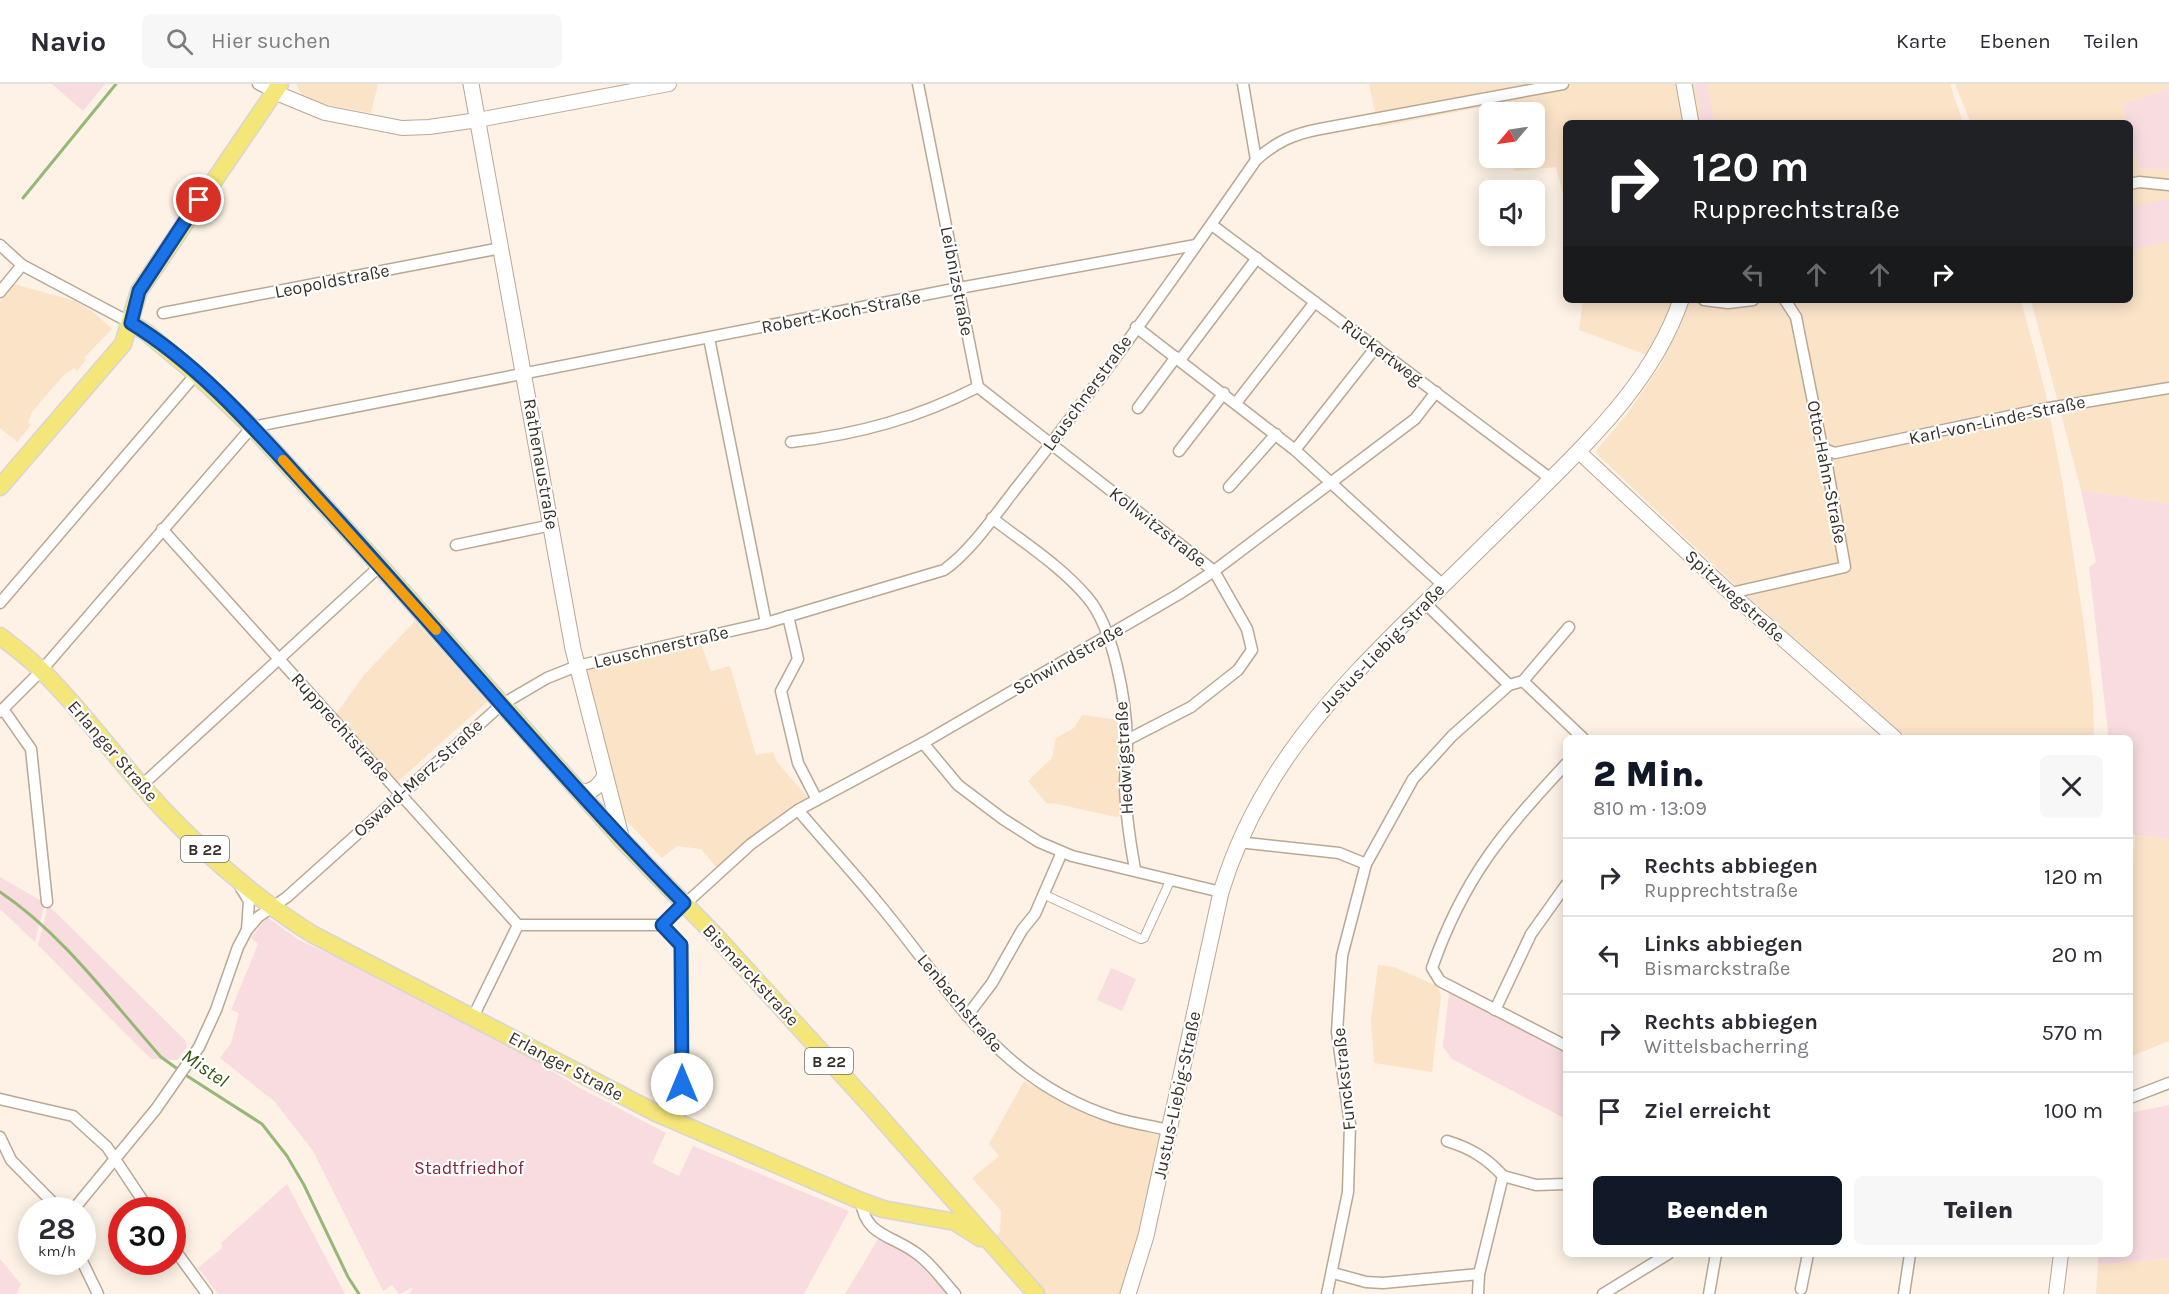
<!DOCTYPE html>
<html lang="de">
<head>
<meta charset="utf-8">
<style>
	:root { --surface:#fff; --page:#f7f7f7; --text:#2b2b33; --muted:#7c7c81; --line:#e1e1e2; --accent:#111827 }
	body { margin:0; font-family:Karla,sans-serif; background:var(--page); color:var(--text); height:100vh; display:flex; flex-direction:column; font-size:22px; white-space:nowrap }
	* { box-sizing:border-box; margin:0 }
	p { font-size:20px; color:var(--muted) }
	.icon { flex:none; width:33px; height:33px; fill:none; stroke:currentColor; stroke-width:2; stroke-linecap:round; stroke-linejoin:round }
	.map { position:relative; flex:1; overflow:hidden }
	.drawer { position:absolute; left:1563px; top:651px; width:570px; height:522px; display:flex; flex-direction:column; background:var(--surface); border-radius:9px; box-shadow:0 3px 15px #0003 }
	.drawer>* { flex:none }
	.top-card { position:absolute; left:1563px; top:36px; width:570px; height:183px; border-radius:9px; box-shadow:0 3px 15px #0003; background:#202124; color:#fff; overflow:hidden }
	.needle { width:39px; rotate:241deg }
	.fabs { position:absolute; left:1479px; top:18px; display:grid; gap:12px }
	.fabs a { display:grid; place-items:center; width:66px; height:66px; border-radius:9px; background:var(--surface); box-shadow:0 3px 15px #0003; font-size:30px }
	.speed { position:absolute; left:18px; top:1113px; display:flex; gap:12px; font-size:30px; font-weight:700; text-align:center }
	.speed>* { display:grid; place-content:center; width:78px; height:78px; border-radius:50%; background:var(--surface); box-shadow:0 3px 15px #0003; line-height:1 }
	.speed small { font-size:15px; font-weight:400 }
	.speed .limit { border:9px solid #d22; background:#fff; color:#111 }
	.pin { position:absolute; display:grid; place-items:center; width:51px; height:51px; color:#fff; margin:-26px; border:3px solid #fff; border-radius:50%; box-shadow:0 2px 6px #0007 }
	.me { position:absolute; width:66px; margin:-33px; rotate:0deg; stroke-linejoin:round; filter:drop-shadow(0 0 4px #0008) }
	.turn { display:flex; align-items:center; gap:21px; height:126px; padding:0 30px; font-size:27px }
	.turn .icon { width:78px; height:78px; stroke-width:2.5 }
	.turn b { display:block; font-size:42px; line-height:51px }
	.lanes { display:flex; align-items:center; height:57px; padding:0 30px; background:#0003; justify-content:center; gap:30px; direction:ltr }
	.lanes .off { opacity:.35 }
	.round { display:grid; place-items:center; flex:none; width:63px; height:63px; border-radius:9px; background:var(--page) }
	.summary { display:flex; align-items:center; justify-content:space-between; height:102px; padding:0 30px }
	h1 { font-size:36px; font-weight:800; line-height:45px; color:var(--accent) }
	.primary-button { display:flex; gap:12px; margin-top:auto; padding:12px 30px }
	.primary-button a { flex:1; height:69px; border-radius:9px; background:var(--accent); color:#fff; font-size:24px; font-weight:800; line-height:69px; text-align:center }
	.primary-button a+a { background:var(--page); color:var(--text) }
	ul { padding:0; list-style:none }
	li { display:flex; align-items:center; gap:18px; height:78px; padding:0 30px; border-top:2px solid var(--line) }
	li div { flex:1 }
	li b { display:block; font-size:22px }
	li em { font-style:normal }
	header { display:flex; align-items:center; gap:36px; box-sizing:border-box; height:84px; padding:0 30px; background:var(--surface); border-bottom:2px solid var(--line) }
	header strong { font-size:28px }
	nav { display:flex; gap:33px; margin-inline-start:auto; font-size:21px }
	.search { width:420px; height:54px; background:var(--page); display:flex; align-items:center; gap:15px; box-sizing:border-box; padding:0 21px; border-radius:9px; color:var(--muted); font-size:22px }
	.map>svg:first-child { display:block }
</style>
</head>
<body>
<header>
<strong>Navio</strong>
<div class="search"><svg class="icon" aria-label="search" viewBox="0 0 24 24"><circle cx="10" cy="10" r="6"/><path d="M15 15l6 6"/></svg>Hier suchen</div>
<nav><a>Karte</a><a>Ebenen</a><a>Teilen</a></nav>
</header>
<div class="map">
<svg width="2169" height="1210" viewBox="0 0 2169 1210">
	<rect width="100%" height="100%" fill="#fdf2e5"/>
	<g fill="#fbe3c8">
		<path d="M296,0h82l-7,29 -58,-11 -10,-5z"/>
		<path d="M1369,0h581l13,39h-397v82l-10,-38 -41,4 -3,-13h22v-46h-30l-2,-9 -124,24z"/>
		<path d="M1955,0h214v5l-47,15 5,19h-156z"/>
		<path d="M2130,50l10,35 29,1v334l-88,-14 -50,-190h99z"/>
		<path d="M14,200l61,17 18,11 19,17 -28,29 2,2 -9,11 -3,-3 -11,8 -31,36 -4,10 3,3 -14,17 -17,-14v-127z"/>
		<path d="M1583,216h438l25,94 17,92 21,139 9,72 1,41h-187l-170,-151 -142,-135 33,-39 35,-52 -84,-31z"/>
		<path d="M415,537l72,81 -92,82 -61,-67 30,-42z"/>
		<path d="M701,560l10,27 19,-5 26,89 17,-3 4,10 33,38 -92,69 -17,-20 -24,-3 -15,12 -42,-44 -37,-144z"/>
		<path d="M1082,631l38,5 3,95 -7,2 -63,-14 -6,1 -19,-23 24,-23 4,-20 18,-10z"/>
		<path d="M2135,752l34,3v202l-39,16v-136z"/>
		<path d="M1378,881l16,2 43,19 4,10 -9,76 -58,-9 -3,-42z"/>
		<path d="M1024,997l80,40 57,15 -28,131 -10,27h-82l-49,-55 8,-7 1,-21 -29,-33 27,-22 -10,-12z"/>
		<path d="M2169,1174v36h-73l2,-29z"/>
	</g>
	<g fill="#f9dcdf">
		<path d="M52,0h53l-22,27z"/>
		<path d="M1695,0h12l7,39h-12z"/>
		<path d="M2169,5v81l-29,-1 -10,-35v-11h-3l-5,-19z"/>
		<path d="M2169,115v43l-39,8v-43z"/>
		<path d="M2081,406l88,14v335l-39,-4v-97h-24l2,-6 -19,-165 7,-5z"/>
		<path d="M0,793l45,26 -10,39 -35,-33z"/>
		<path d="M48,821l137,135 2,7 -10,13 -26,-1 -113,-114z"/>
		<path d="M267,833l32,23 162,75 119,73 86,45 -14,30 27,13 14,-30 156,65 -45,83h-394l3,-7 -14,7 -7,-9 -9,6 -70,-140 -38,-49 -55,-44 11,-15 8,-30 -8,-3 27,-66 -7,-6z"/>
		<path d="M1111,884l25,11 -14,32 -25,-11z"/>
		<path d="M1449,908l117,58v69l-114,-60 -9,-12z"/>
		<path d="M2169,1021v153l-71,7v-11h32v-141z"/>
		<path d="M287,1100l58,110h-127l-20,-26 24,-20 -1,-5z"/>
		<path d="M880,1152l33,22 35,36h-103z"/>
		<path d="M0,1175l21,25 -5,10h-16z"/>
	</g>
	<g fill="none" stroke-linecap="round" stroke-linejoin="round">
		<g stroke="#95b876" stroke-width="3">
			<path d="M23,114l93,-114"/>
			<path d="M0,808c63,42 111,109 161,165l18,13"/>
			<path d="M184,990l78,50 25,32 17,29 44,92 11,17"/>
		</g>
		<defs>
			<path id="pedestrian" d="M1045,811l96,44 3,-1 27,-59"/>
			<g id="minor">
				<path d="M258,0l16,8"/>
				<path d="M918,0l60,303 236,184 33,58 5,21 -14,20 -47,37 -64,33"/>
				<path d="M1243,0l13,76"/>
				<path d="M2130,100l9,-2 30,3"/>
				<path d="M1212,141l339,254"/>
				<path d="M0,161l22,20 109,58"/>
				<path d="M0,208l22,-27"/>
				<path d="M1704,216l24,3 25,-3"/>
				<path d="M163,229l338,-65"/>
				<path d="M1136,243l159,123 148,135"/>
				<path d="M709,254l57,285"/>
				<path d="M1180,276l77,-102"/>
				<path d="M1236,319l79,-101"/>
				<path d="M1138,324l38,-51"/>
				<path d="M791,358c69,-8 126,-24 187,-55"/>
				<path d="M1295,366l81,-103"/>
				<path d="M1826,366l9,3 208,-44 126,-21"/>
				<path d="M1179,367l45,-58"/>
				<path d="M1229,403l47,-53"/>
				<path d="M992,434c32,25 69,48 95,79 27,31 39,104 40,144 0,15 -2,31 -2,46 1,28 5,55 10,82"/>
				<path d="M162,445l356,396h144l89,-81 47,-34 125,-67 256,-149 35,-23 201,-152 21,-27"/>
				<path d="M456,461l96,-20"/>
				<path d="M1731,509l114,-26 -19,-107v-10l-5,-8 -25,-125 -11,-17"/>
				<path d="M0,519l196,-229"/>
				<path d="M1425,519l84,82 14,-4 46,-54"/>
				<path d="M788,532l10,43 -17,32 17,72 19,37"/>
				<path d="M1523,597l60,57"/>
				<path d="M3,625l28,40 16,153"/>
				<path d="M0,628l41,-41 211,-244 707,-139 237,-43"/>
				<path d="M923,659l35,42 45,34 36,23 33,14 149,36"/>
				<path d="M1566,680c-63,67 -103,115 -134,204l8,13 126,65"/>
				<path d="M141,702l239,-220"/>
				<path d="M798,726c27,32 55,62 81,94 74,89 117,176 236,214 17,5 36,8 54,12"/>
				<path d="M1238,758l101,11 27,11"/>
				<path d="M241,804l8,13 -2,29"/>
				<path d="M662,841l19,20 1,139 -9,37"/>
				<path d="M1495,926l36,-76 35,-49"/>
				<path d="M967,932l25,-33 30,-53 13,-16 27,-62"/>
				<path d="M473,933l45,-92"/>
				<path d="M2130,1014l39,-15"/>
				<path d="M0,1015l73,17 34,31 42,63"/>
				<path d="M0,1053l11,23 49,50"/>
				<path d="M1447,1057c23,7 40,17 56,35l-24,98 -1,20"/>
				<path d="M1503,1092l33,9 30,-1"/>
				<path d="M861,1117c4,35 31,34 55,52 15,10 27,28 39,41"/>
				<path d="M73,1126l83,-101 43,-62 17,-37 22,-63 9,-17 11,-13 29,-20 214,-192 46,-27 30,-12 189,-43 178,-53c30,-21 57,-64 81,-93 81,-103 157,-210 231,-317 21,-19 38,-26 64,-31l243,-45"/>
				<path d="M172,1162l35,48"/>
				<path d="M82,1177l16,33"/>
				<path d="M1333,1189l33,9 17,1 96,-9"/>
				<path d="M1801,1205l7,-35"/>
				<path d="M1327,1210l21,-102 2,-68 -13,-92 5,-76 24,-92 47,-85 39,-43 57,-51"/>
				<path d="M1603,1210l65,-40"/>
				<path d="M1709,1210l7,-40"/>
				<path d="M1904,1210l6,-40"/>
			</g>
			<g id="tertiary">
				<path d="M274,8l51,21 77,15 27,-1 49,-7 191,-36"/>
				<path d="M1579,368l147,137 169,149"/>
				<path d="M2056,1210l5,-40"/>
			</g>
			<g id="secondary">
				<path d="M471,0l102,565 49,191"/>
				<path d="M1684,0l7,39"/>
				<path d="M578,707c13,3 20,-4 27,-15"/>
				<path d="M1128,1210l18,-58 75,-344c37,-121 113,-200 201,-286 39,-38 78,-77 117,-115 57,-57 115,-113 142,-191"/>
			</g>
			<g id="primary">
				<path d="M131,239l16,10 49,41 56,53 128,139 242,274 91,93 155,170 168,191"/>
				<path d="M0,403l123,-143 16,-53 141,-207"/>
				<path d="M0,552c14,11 29,22 42,35 36,35 66,76 99,114 48,55 109,110 171,149l344,179 205,88 22,8 72,13 25,16"/>
			</g>
		</defs>
		<use href="#pedestrian" stroke="#b9a894" stroke-width="10"/>
		<use href="#minor" stroke="#b9a894" stroke-width="13"/>
		<use href="#tertiary" stroke="#b9a894" stroke-width="16"/>
		<use href="#secondary" stroke="#b9a894" stroke-width="17"/>
		<use href="#primary" stroke="#d7d6d4" stroke-width="19"/>
		<use href="#pedestrian" stroke="#fff" stroke-width="8"/>
		<use href="#minor" stroke="#fff" stroke-width="10"/>
		<use href="#tertiary" stroke="#fff" stroke-width="14"/>
		<use href="#secondary" stroke="#fff" stroke-width="15"/>
		<use href="#primary" stroke="#f4e679" stroke-width="16"/>
	</g>
	<g fill="none" stroke-linecap="round" stroke-linejoin="round">
		<defs>
			<path id="route" d="M199,116l-60,91 -8,32c74,45 136,120 194,183 121,132 234,270 359,397l-22,22 19,20 1,139"/>
		</defs>
		<use href="#route" stroke="#114b97" stroke-width="15"/>
		<use href="#route" stroke="#1a73e8" stroke-width="10"/>
		<path stroke="#f59e0b" stroke-width="10" d="M283,376l153,170"/>
	</g>
	<g text-anchor="middle" dominant-baseline="central" stroke-width="4.5" stroke-linejoin="round" paint-order="stroke">
		<g fill="#fff" stroke="#746f69" stroke-width="1.5">
			<rect x="181" y="752" width="48" height="26" rx="4.5"/>
			<rect x="805" y="964" width="48" height="26" rx="4.5"/>
		</g>
		<g font-size="16" font-weight="bold" fill="#383129">
			<text x="205" y="765">B 22</text>
			<text x="829" y="977">B 22</text>
		</g>
		<g font-size="18" fill="#383129" stroke="#fff">
			<text transform="translate(332 197) rotate(-11)">Leopoldstraße</text>
			<text transform="translate(957 197) rotate(79)">Leibnizstraße</text>
			<text transform="translate(841 228) rotate(-11)">Robert-Koch-Straße</text>
			<text transform="translate(1382 268) rotate(37)">Rückertweg</text>
			<text transform="translate(1087 309) rotate(-54)">Leuschnerstraße</text>
			<text transform="translate(1997 336) rotate(-12)">Karl-von-Linde-Straße</text>
			<text transform="translate(541 380) rotate(80)">Rathenaustraße</text>
			<text transform="translate(1827 388) rotate(79)">Otto-Hahn-Straße</text>
			<text transform="translate(1158 443) rotate(38)">Kollwitzstraße</text>
			<text transform="translate(1735 512) rotate(42)">Spitzwegstraße</text>
			<text transform="translate(661 563) rotate(-13)">Leuschnerstraße</text>
			<text transform="translate(1382 564) rotate(-46)">Justus-Liebig-Straße</text>
			<text transform="translate(1068 575) rotate(-30)">Schwindstraße</text>
			<text transform="translate(341 643) rotate(48)">Rupprechtstraße</text>
			<text transform="translate(113 667) rotate(49)">Erlanger Straße</text>
			<text transform="translate(1124 674) rotate(-93)">Hedwigstraße</text>
			<text transform="translate(418 694) rotate(-42)">Oswald-Merz-Straße</text>
			<text transform="translate(751 891) rotate(47)">Bismarckstraße</text>
			<text transform="translate(960 919) rotate(50)">Lenbachstraße</text>
			<text transform="translate(566 982) rotate(28)">Erlanger Straße</text>
			<text transform="translate(1344 995) rotate(-96)">Funckstraße</text>
			<text transform="translate(1177 1011) rotate(-78)">Justus-Liebig-Straße</text>
		</g>
		<g font-size="18" fill="#82243a" stroke="#fff">
			<text x="469" y="1084">Stadtfriedhof</text>
		</g>
		<g font-size="20" font-style="italic" fill="#33520b" stroke="#fff">
			<text transform="translate(205 984) rotate(34)">Mistel</text>
		</g>
	</g>
</svg>
<div class="fabs">
<a><svg class="needle" viewBox="-14 -14 28 28"><path d="M0-13l5 13h-10z" fill="#e53935"/><path d="M0 13l5-13h-10z" fill="#7c7c81"/></svg></a>
<a><svg class="icon" aria-label="sound" viewBox="0 0 24 24"><path d="M4 9h4l5-4v14l-5-4H4zM17 9q2 3 0 6"/></svg></a>
</div>
<div class="speed"><div>28<small>km/h</small></div><div class="limit">30</div></div>
<div class="pin" style="left:199px;top:116px;background:#d93025"><svg class="icon" aria-label="arrive" viewBox="0 0 24 24"><path d="M6 21V4h12l-3 4 3 4H6"/></svg></div>
<svg class="me" style="left:682px;top:1000px" viewBox="-20 -20 40 40"><circle r="19" fill="#fff"/><path d="M0-13L10 11 0 6-10 11z" fill="#1a73e8"/></svg>
<div class="top-card">
<div class="turn"><svg class="icon" aria-label="right" viewBox="0 0 24 24"><path d="M7 20v-9h11M14 6l5 5-5 5"/></svg><div><b>120 m</b>Rupprechtstraße</div></div>
<div class="lanes"><svg class="icon off" aria-label="left" viewBox="0 0 24 24"><path d="M17 20v-9H6M10 6l-5 5 5 5"/></svg><svg class="icon off" aria-label="ahead" viewBox="0 0 24 24"><path d="M12 20V5M6 11l6-6 6 6"/></svg><svg class="icon off" aria-label="ahead" viewBox="0 0 24 24"><path d="M12 20V5M6 11l6-6 6 6"/></svg><svg class="icon" aria-label="right" viewBox="0 0 24 24"><path d="M7 20v-9h11M14 6l5 5-5 5"/></svg></div>
</div>
<section class="drawer">
<div class="summary"><div><h1>2 Min.</h1><p>810 m · 13:09</p></div><a class="round"><svg class="icon" aria-label="close" viewBox="0 0 24 24"><path d="M6 6l12 12M18 6L6 18"/></svg></a></div>
<ul>
<li><svg class="icon" aria-label="right" viewBox="0 0 24 24"><path d="M7 20v-9h11M14 6l5 5-5 5"/></svg><div><b>Rechts abbiegen</b><p>Rupprechtstraße</p></div><em>120 m</em></li>
<li><svg class="icon" aria-label="left" viewBox="0 0 24 24"><path d="M17 20v-9H6M10 6l-5 5 5 5"/></svg><div><b>Links abbiegen</b><p>Bismarckstraße</p></div><em>20 m</em></li>
<li><svg class="icon" aria-label="right" viewBox="0 0 24 24"><path d="M7 20v-9h11M14 6l5 5-5 5"/></svg><div><b>Rechts abbiegen</b><p>Wittelsbacherring</p></div><em>570 m</em></li>
<li><svg class="icon" aria-label="arrive" viewBox="0 0 24 24"><path d="M6 21V4h12l-3 4 3 4H6"/></svg><div><b>Ziel erreicht</b></div><em>100 m</em></li>
</ul>
<div class="primary-button"><a>Beenden</a><a>Teilen</a></div>
</section>
</div>
</body>
</html>
